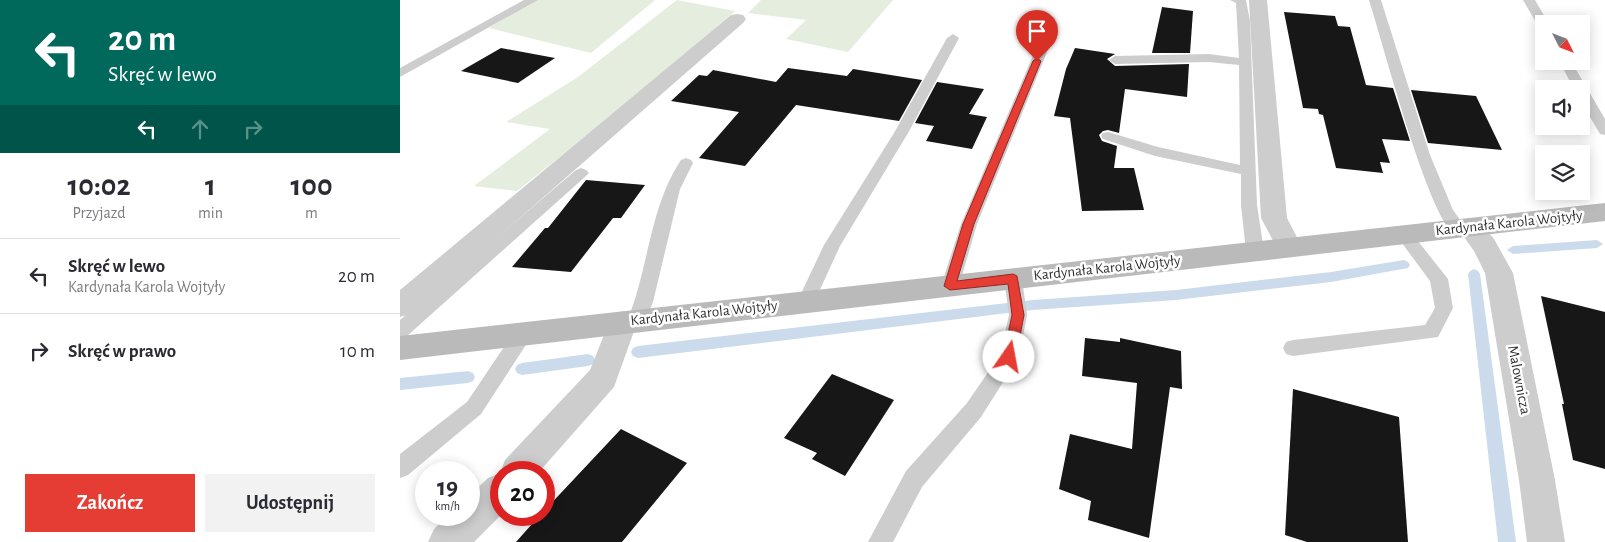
<!DOCTYPE html>
<html lang="pl">
<head>
<meta charset="utf-8">
<style>
	:root { --surface:#fff; --page:#f2f2f3; --text:#2b2b33; --muted:#7c7c81; --line:#e1e1e2; --accent:#e53c34 }
	body { margin:0; font-family:"Alegreya Sans",sans-serif; background:var(--page); color:var(--text); height:100vh; display:flex; flex-direction:column; font-size:19px; white-space:nowrap }
	* { box-sizing:border-box; margin:0 }
	p { font-size:16px; color:var(--muted) }
	.icon { flex:none; width:28px; height:28px; fill:none; stroke:currentColor; stroke-width:2; stroke-linecap:round; stroke-linejoin:round }
	.map { position:relative; flex:1; overflow:hidden }
	.side { display:flex; flex-direction:column; background:var(--surface); width:400px }
	.side>* { flex:none }
	.banner { background:#00695c; color:#fff; overflow:hidden }
	.needle { width:32px; rotate:132deg }
	.fabs { position:absolute; left:1135px; top:15px; display:grid; gap:10px }
	.fabs a { display:grid; place-items:center; width:55px; height:55px; border-radius:0px; background:var(--surface); box-shadow:0 2px 12px #0003; font-size:25px }
	.speed { position:absolute; left:15px; top:461px; display:flex; gap:10px; font-size:25px; font-weight:700; text-align:center }
	.speed>* { display:grid; place-content:center; width:65px; height:65px; border-radius:50%; background:var(--surface); box-shadow:0 2px 12px #0003; line-height:1 }
	.speed small { font-size:12px; font-weight:400 }
	.speed .limit { border:8px solid #d22; background:#fff; color:#111 }
	.pin { position:absolute; display:grid; place-items:center; width:42px; height:42px; color:#fff; margin:-51px -21px; border-radius:50% 50% 50% 0; rotate:-45deg; box-shadow:0 0 5px #0007 }
	.pin .icon { rotate:45deg }
	.me { position:absolute; width:55px; margin:-28px; rotate:12deg; stroke-linejoin:round; filter:drop-shadow(0 0 4px #0008) }
	.turn { display:flex; align-items:center; gap:18px; height:105px; padding:0 25px; font-size:22px }
	.turn .icon { width:65px; height:65px; stroke-width:2.5 }
	.turn b { display:block; font-size:35px; line-height:42px }
	.lanes { display:flex; align-items:center; height:48px; padding:0 25px; background:#0003; justify-content:center; gap:25px; direction:ltr }
	.lanes .off { opacity:.35 }
	.eta { display:flex; justify-content:space-evenly; align-items:center; height:85px; text-align:center }
	.eta b { font-size:30px; font-weight:600; line-height:35px }
	.button { display:flex; gap:10px; margin-top:auto; padding:10px 25px }
	.button a { flex:1; height:58px; border-radius:0px; background:var(--accent); color:#fff; font-size:20px; font-weight:600; line-height:58px; text-align:center }
	.button a+a { background:var(--page); color:var(--text) }
	ul { padding:0; list-style:none }
	li { display:flex; align-items:center; gap:15px; height:75px; padding:0 25px; border-top:1px solid var(--line) }
	li div { flex:1 }
	li b { display:block; font-size:19px }
	li em { font-style:normal }
	main { display:flex; flex:1; min-height:0 }
	.map>svg:first-child { display:block }
</style>
</head>
<body>
<main>
<section class="side">
<div class="banner">
<div class="turn"><svg class="icon" aria-label="left" viewBox="0 0 24 24"><path d="M17 20v-9H6M10 6l-5 5 5 5"/></svg><div><b>20 m</b>Skręć w lewo</div></div>
<div class="lanes"><svg class="icon" aria-label="left" viewBox="0 0 24 24"><path d="M17 20v-9H6M10 6l-5 5 5 5"/></svg><svg class="icon off" aria-label="ahead" viewBox="0 0 24 24"><path d="M12 20V5M6 11l6-6 6 6"/></svg><svg class="icon off" aria-label="right" viewBox="0 0 24 24"><path d="M7 20v-9h11M14 6l5 5-5 5"/></svg></div>
</div>
<div class="eta">
<div><b>10:02</b><p>Przyjazd</p></div>
<div><b>1</b><p>min</p></div>
<div><b>100</b><p>m</p></div>
</div>
<ul>
<li><svg class="icon" aria-label="left" viewBox="0 0 24 24"><path d="M17 20v-9H6M10 6l-5 5 5 5"/></svg><div><b>Skręć w lewo</b><p>Kardynała Karola Wojtyły</p></div><em>20 m</em></li>
<li><svg class="icon" aria-label="right" viewBox="0 0 24 24"><path d="M7 20v-9h11M14 6l5 5-5 5"/></svg><div><b>Skręć w prawo</b></div><em>10 m</em></li>
</ul>
<div class="button"><a>Zakończ</a><a>Udostępnij</a></div>
</section>
<div class="map">
<svg width="1205" height="542" viewBox="0 0 1205 542">
	<rect width="100%" height="100%" fill="#fff"/>
	<g fill="#e4edde">
		<path d="M135,0h120l-64,53 -102,-25z"/>
		<path d="M277,0l58,11 -98,84 -120,96 -43,-5 76,-57 -44,-7 72,-45z"/>
		<path d="M361,0h132l-45,52 -62,-13 20,-19 -58,-7z"/>
	</g>
	<g fill="none" stroke-linecap="round" stroke-linejoin="round">
		<g fill="#cbdbec" fill-rule="evenodd">
			<path d="M1197,240l6,4 -6,4 -84,6 -6,-4 6,-4z"/>
			<path d="M1004,260l4,2 2,3 -2,3 -77,14 -155,18 -143,10 -395,48 -5,-2 -2,-4 2,-4 5,-2 395,-46 143,-10 155,-18z"/>
			<path d="M1074,269l4,2 2,3 36,268h-18l-30,-268 2,-3z"/>
			<path d="M188,354l5,2 2,4 -2,4 -5,2 -66,9 -5,-2 -2,-4 2,-4 5,-2z"/>
			<path d="M68,371l5,2 2,4 -2,4 -5,2 -68,7v-12z"/>
		</g>
	</g>
	<g fill="#171717">
		<path d="M762,7l31,4 -3,42h-38z"/>
		<path d="M884,12l51,4 3,10 12,1 16,58 27,3 17,53 -28,-2 8,24 -10,-1 3,11 -47,-5 -13,-53 -4,-1 -1,-5 -15,-1z"/>
		<path d="M101,48l54,10 -37,25 -57,-12z"/>
		<path d="M675,48l40,6 -8,5 8,7 74,-2 -2,33 -62,-8 -6,44 -11,-3 -5,1 -4,4 3,6 15,5 -3,22h20l10,42 -62,1 -12,-93 -16,-2 12,-47z"/>
		<path d="M388,68l59,8 6,-7 69,11 -23,41 -103,-16 -51,61 -46,-8 40,-46 -68,-11 28,-26 8,1 6,-6 63,12z"/>
		<path d="M537,82l47,7 -15,25 18,3 -15,32 -46,-8 8,-15 -19,-3z"/>
		<path d="M1011,90l65,6 26,54 -74,-7z"/>
		<path d="M186,180l59,5 -24,33h-8l-42,54 -59,-5 33,-39h3z"/>
		<path d="M1141,296l64,16v157l-32,-9 -11,-56h2z"/>
		<path d="M685,338l35,4v-4l61,13 1,38 -12,-2 -21,151 -61,-18 3,-19 -32,-12 11,-55 62,15 5,-66 -55,-7z"/>
		<path d="M432,374l62,26 -49,76 -33,-17 5,-6 -33,-15z"/>
		<path d="M893,389l106,28 9,125h-101l-22,-7z"/>
		<path d="M221,429l66,34 -65,79h-106l24,-27h4v-4z"/>
	</g>
	<g fill="none" stroke-linecap="round" stroke-linejoin="round">
		<g fill="#cdcdcd" fill-rule="evenodd">
			<path d="M124,0h14l-138,77v-9z"/>
			<path d="M830,0h16l4,21 7,184 7,46 -3,4 -6,2 -6,-2 -3,-4 -5,-46v-31l-86,-18 -52,-17 -2,-3 2,-3 5,-1 50,15 82,18 -1,-100 -30,-3 -94,2 -6,-4 6,-4 94,-2 30,4 -3,-55z"/>
			<path d="M969,0h12l49,155 23,55 13,18 -2,4c-4,1 -8,2 -11,0 -25,-16 -72,-195 -84,-232z"/>
			<path d="M1123,0h12l14,24h-5v5l-6,-3z"/>
			<path d="M650,16l4,1 4,8 -81,199 -18,62 -3,5 -6,2 -6,-2 -3,-5 20,-62 85,-199 -2,-6z"/>
			<path d="M553,34l6,4 -51,95 -68,113 -28,61 -6,2 -6,-2 -3,-5 27,-57 70,-112 53,-95z"/>
			<path d="M1159,61h12l34,58v16l-5,-1 -19,-32v-13h-7z"/>
			<path d="M286,158l5,2 2,3 -13,26 -27,113 -10,24 -7,2 -7,-2 -2,-5c22,-52 22,-113 54,-161z"/>
			<path d="M181,168l5,2 3,3 -3,3 -179,160 -7,3v-19l176,-150z"/>
			<path d="M1004,229l6,2 38,48 5,29 -15,29 -145,19 -7,-2 -3,-6 3,-6 7,-2 132,-15 10,-17 -5,-27 -34,-46 2,-4z"/>
			<path d="M613,272l6,2 3,5 5,36 -8,42 -38,60 -59,70 -29,55h-25l38,-71 61,-68 33,-48 9,-40 -5,-36 3,-5z"/>
			<path d="M123,326l7,3 3,5 -52,80 -73,61 -8,3v-24l67,-52 49,-73z"/>
		</g>
		<g fill="#cdcdcd" fill-rule="evenodd">
			<path d="M849,0h18l20,218 15,29 -4,7 -9,3 -9,-3 -19,-36z"/>
			<path d="M337,14l6,1 3,4 -3,4 -333,291 -10,3v-27l331,-275z"/>
			<path d="M1070,218l9,3 15,18 19,34 42,207 10,62h-38l-8,-62 -34,-207 -11,-22 -17,-24 4,-6z"/>
			<path d="M222,311l10,4 5,8 -23,64 -75,85h-38v43l-27,27h-46l6,-13 14,-14h21v-19l19,-18 12,-5 5,-13 85,-90 22,-55z"/>
		</g>
		<path fill="#bababa" fill-rule="evenodd" d="M1205,203v18l-1205,139v-24z"/>
	</g>
	<path fill="#e53c34" stroke="#952722" d="M637,58l4,3 -67,163 -17,57 56,-7 4,2 7,39 -8,42 -2,3 -5,2 -4,-2 -2,-3 9,-42 -4,-31 -58,6 -6,-4 19,-62 70,-163z"/>
	<g text-anchor="middle" dominant-baseline="central" stroke-width="5" stroke-linejoin="round" paint-order="stroke">
		<g font-size="15" fill="#303030" stroke="#fff">
			<text transform="translate(1109 223) rotate(-6)">Kardynała Karola Wojtyły</text>
			<text transform="translate(707 268) rotate(-6)">Kardynała Karola Wojtyły</text>
			<text transform="translate(304 313) rotate(-6)">Kardynała Karola Wojtyły</text>
			<text transform="translate(1119 380) rotate(79)">Malownicza</text>
		</g>
	</g>
</svg>
<div class="fabs">
<a><svg class="needle" viewBox="-14 -14 28 28"><path d="M0-13l5 13h-10z" fill="#e53935"/><path d="M0 13l5-13h-10z" fill="#7c7c81"/></svg></a>
<a><svg class="icon" aria-label="sound" viewBox="0 0 24 24"><path d="M4 9h4l5-4v14l-5-4H4zM17 9q2 3 0 6"/></svg></a>
<a><svg class="icon" aria-label="layers" viewBox="0 0 24 24"><path d="M12 4l9 5-9 5-9-5zM3 14l9 5 9-5"/></svg></a>
</div>
<div class="speed"><div>19<small>km/h</small></div><div class="limit">20</div></div>
<div class="pin" style="left:637px;top:61px;background:#d93025"><svg class="icon" aria-label="arrive" viewBox="0 0 24 24"><path d="M6 21V4h12l-3 4 3 4H6"/></svg></div>
<svg class="me" style="left:609px;top:357px" viewBox="-20 -20 40 40"><circle r="19" fill="#fff"/><path d="M0-13L10 11 0 6-10 11z" fill="#e53c34"/></svg>
</div>
</main>
</body>
</html>
